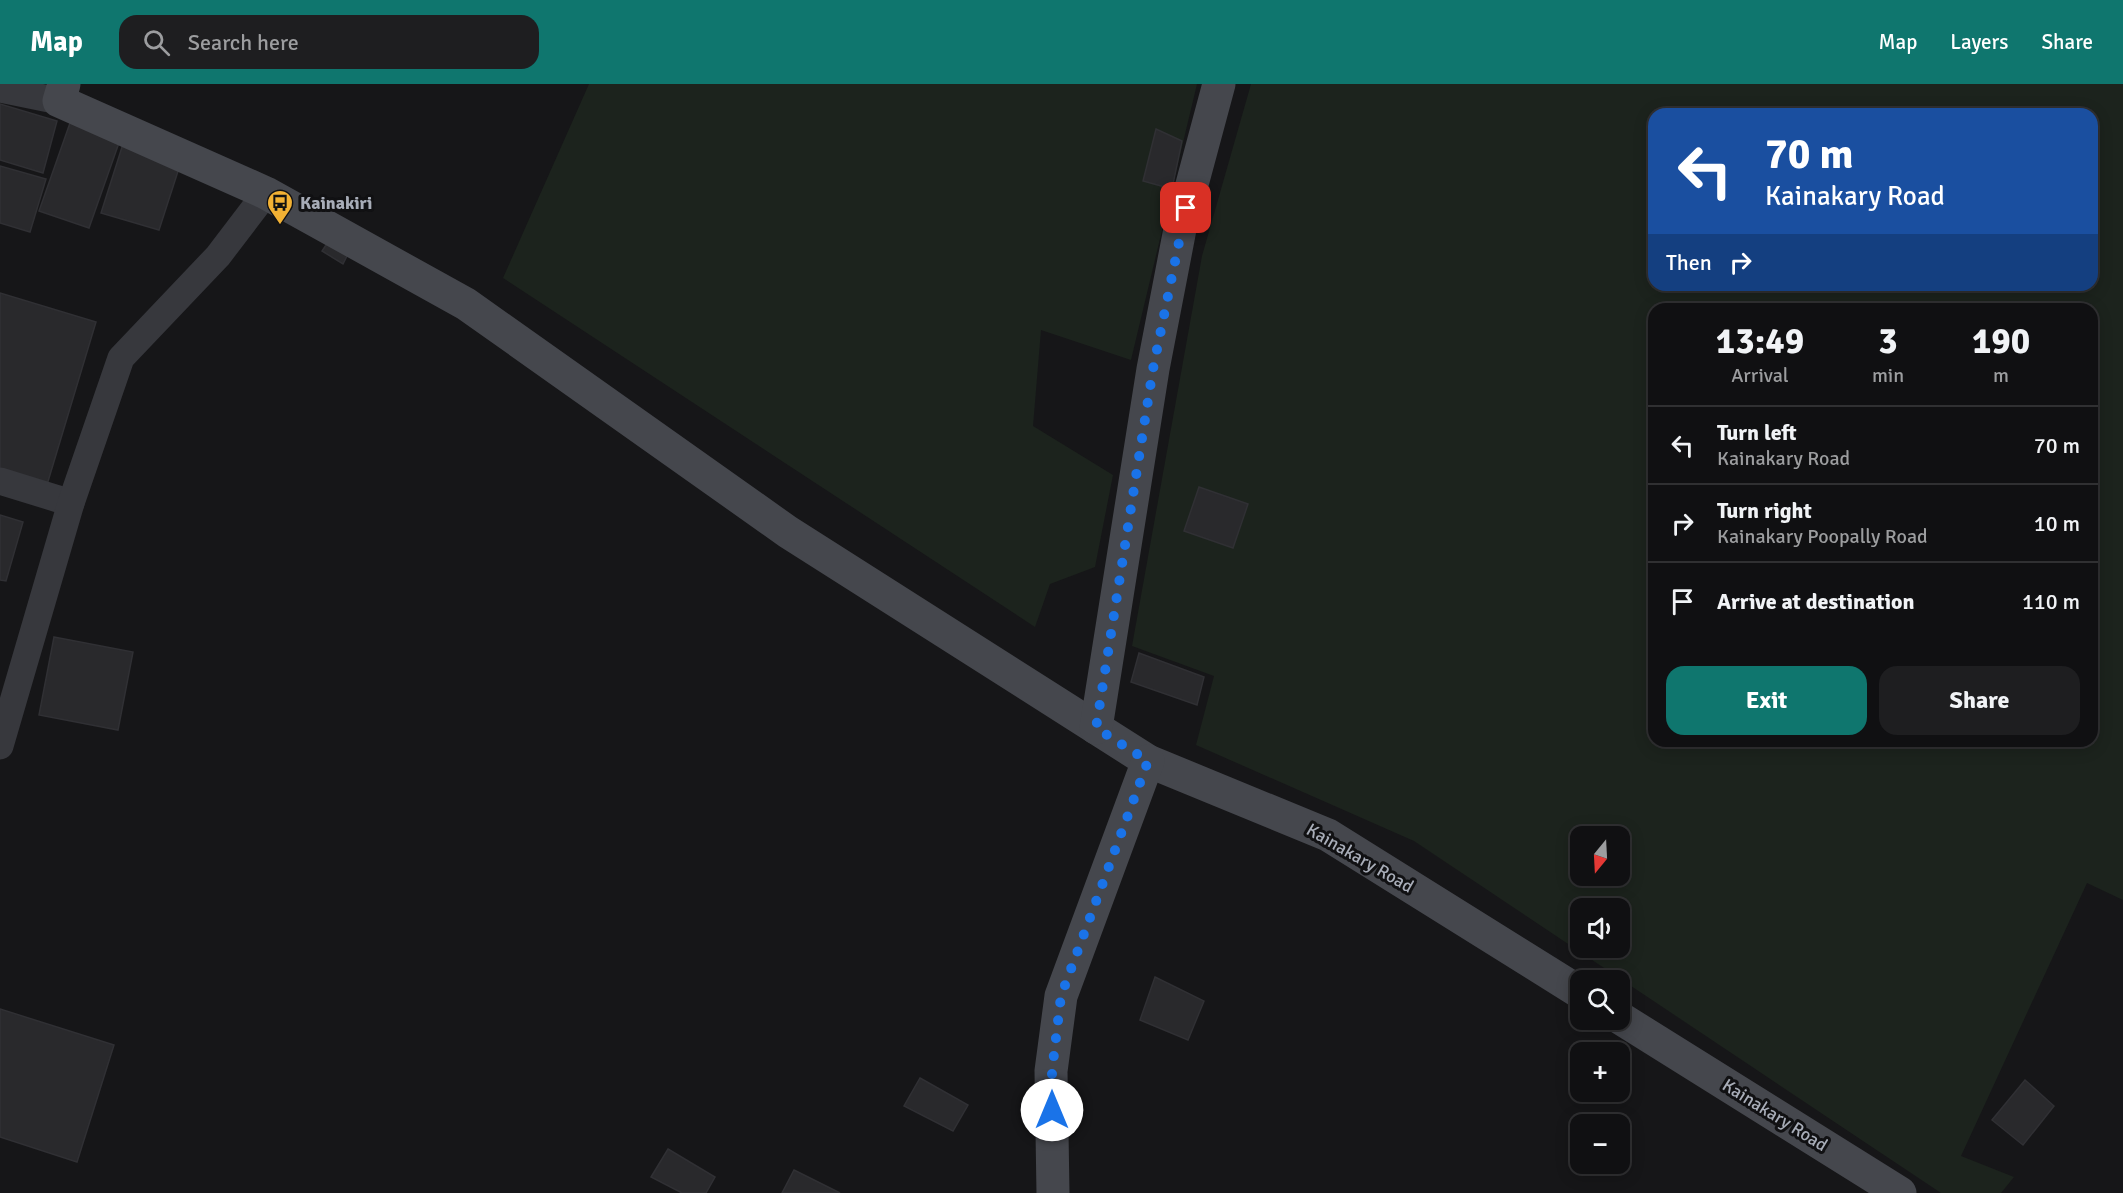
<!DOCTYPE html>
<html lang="en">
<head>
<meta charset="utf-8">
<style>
	:root { --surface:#101012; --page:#1e1e20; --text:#f1f3f6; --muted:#9c9d9f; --line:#303032; --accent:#0f766e }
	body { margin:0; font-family:Signika,sans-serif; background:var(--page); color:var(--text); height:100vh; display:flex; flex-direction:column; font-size:22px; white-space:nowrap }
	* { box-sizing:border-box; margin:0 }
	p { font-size:20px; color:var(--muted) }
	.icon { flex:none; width:33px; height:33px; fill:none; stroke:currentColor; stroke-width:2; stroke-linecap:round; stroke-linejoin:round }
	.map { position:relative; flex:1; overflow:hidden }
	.sheet { position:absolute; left:1648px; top:219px; width:450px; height:444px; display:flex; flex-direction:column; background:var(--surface); border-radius:18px; box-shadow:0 3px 15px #0003,0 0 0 2px var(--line) }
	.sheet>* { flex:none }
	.guide { position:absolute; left:1648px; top:24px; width:450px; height:183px; border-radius:18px; box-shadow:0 3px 15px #0003,0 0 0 2px var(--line); background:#1a4fa0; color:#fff; overflow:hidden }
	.needle { width:39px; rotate:198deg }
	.tools { position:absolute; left:1570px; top:742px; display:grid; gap:12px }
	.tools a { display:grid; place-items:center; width:60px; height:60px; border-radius:12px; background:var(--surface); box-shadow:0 3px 15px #0003,0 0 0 2px var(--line); font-size:30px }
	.pin { position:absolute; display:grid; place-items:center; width:51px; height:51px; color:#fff; margin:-26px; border-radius:12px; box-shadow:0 3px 9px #0006 }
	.me { position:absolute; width:66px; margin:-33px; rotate:0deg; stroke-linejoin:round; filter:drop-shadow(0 0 4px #0008) }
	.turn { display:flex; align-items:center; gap:21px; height:126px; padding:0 18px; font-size:27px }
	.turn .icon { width:78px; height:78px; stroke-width:2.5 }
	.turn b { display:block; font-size:42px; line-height:51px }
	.then { display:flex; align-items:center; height:57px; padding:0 18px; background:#0003; gap:12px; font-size:22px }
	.eta { display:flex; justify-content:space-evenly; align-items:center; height:102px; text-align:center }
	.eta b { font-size:36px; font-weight:700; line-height:42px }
	.button { display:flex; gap:12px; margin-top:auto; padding:12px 18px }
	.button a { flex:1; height:69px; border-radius:18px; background:var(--accent); color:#fff; font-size:24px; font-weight:700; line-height:69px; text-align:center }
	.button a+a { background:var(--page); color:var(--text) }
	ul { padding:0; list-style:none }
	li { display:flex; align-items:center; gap:18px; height:78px; padding:0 18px; border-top:2px solid var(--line) }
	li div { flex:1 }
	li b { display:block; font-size:22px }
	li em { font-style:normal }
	header { display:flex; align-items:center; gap:36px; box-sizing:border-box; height:84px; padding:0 30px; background:var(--accent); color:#fff }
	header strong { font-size:28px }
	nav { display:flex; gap:33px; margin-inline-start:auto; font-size:21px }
	.search { width:420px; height:54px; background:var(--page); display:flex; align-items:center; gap:15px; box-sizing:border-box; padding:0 21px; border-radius:18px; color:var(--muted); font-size:22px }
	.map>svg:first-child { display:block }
</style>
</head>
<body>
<header>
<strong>Map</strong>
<div class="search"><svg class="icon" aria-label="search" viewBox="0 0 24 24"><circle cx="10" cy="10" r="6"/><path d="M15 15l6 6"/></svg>Search here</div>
<nav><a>Map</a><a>Layers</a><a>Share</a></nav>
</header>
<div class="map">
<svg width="2123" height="1109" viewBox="0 0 2123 1109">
	<rect width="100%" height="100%" fill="#161618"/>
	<g fill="#1c231d" fill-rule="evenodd">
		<path d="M589,0h608l-66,276 -90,-30 -8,96 80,49 -18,92 -45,17 -15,43 -532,-349z"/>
		<path d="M1251,0h872v816l-36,-17 -126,273 53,21 -13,16h-60l-527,-352 -218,-96 18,-69 -82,-30 70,-390zM1654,30h438v171h-438zM1654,225h438v432h-438zM1581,753h39v39h-39zM1581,825h39v39h-39z"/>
	</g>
	<g fill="#29292c" stroke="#303034" stroke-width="1.5">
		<path d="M0,20l57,17 -14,52 -43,-13z"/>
		<path d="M70,39l50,17 -31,88 -50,-17z"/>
		<path d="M1156,45l26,12 -10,48 -29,-8z"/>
		<path d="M123,60l58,18 -22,68 -58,-17z"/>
		<path d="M0,82l46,13 -16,53 -30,-9z"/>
		<path d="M330,155l20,11 -7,14 -21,-13z"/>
		<path d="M0,209l96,29 -50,166 -46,-14z"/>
		<path d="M1199,403l49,17 -15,44 -49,-17z"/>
		<path d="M0,431l23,7 -17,59 -6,-1z"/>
		<path d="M54,553l79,15 -15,78 -79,-15z"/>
		<path d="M1139,569l65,24 -7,28 -66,-23z"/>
		<path d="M1155,893l49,24 -16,39 -48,-20z"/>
		<path d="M0,925l114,36 -37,117 -77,-25z"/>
		<path d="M920,994l48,27 -15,26 -49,-25z"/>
		<path d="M2025,996l29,26 -31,39 -31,-25z"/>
		<path d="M668,1065l47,28 -9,16h-24l-31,-16z"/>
		<path d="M794,1086l46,23h-58z"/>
	</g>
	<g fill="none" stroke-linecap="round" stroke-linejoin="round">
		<g stroke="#37383d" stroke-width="27">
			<path d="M0,5l59,12"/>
			<path d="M0,397l71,22"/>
			<path d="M0,662l71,-243 50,-145 97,-102 48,-63"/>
		</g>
		<g stroke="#45474d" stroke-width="33">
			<path d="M64,0l-5,17 207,92 200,111 322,228 360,229 180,74 253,158"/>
			<path d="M1096,644l57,-359 27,-140 39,-145"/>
			<path d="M1620,934l280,175"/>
			<path d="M1053,1109l-2,-122 10,-75 87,-235"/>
		</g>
	</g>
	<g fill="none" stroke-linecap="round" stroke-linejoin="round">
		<path stroke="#1a73e8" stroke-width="10" stroke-dasharray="0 18" d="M1052,1026v-39l9,-75 87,-235 -52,-33 57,-359 33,-161"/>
	</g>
	<defs>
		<symbol id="bus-pin" viewBox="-11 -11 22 30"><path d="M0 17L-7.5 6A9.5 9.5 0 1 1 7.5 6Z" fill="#f2b134" stroke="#111113"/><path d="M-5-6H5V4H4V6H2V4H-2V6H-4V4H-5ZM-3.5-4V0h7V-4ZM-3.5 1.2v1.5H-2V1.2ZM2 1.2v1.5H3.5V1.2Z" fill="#111"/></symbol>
	</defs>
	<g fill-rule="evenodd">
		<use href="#bus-pin" x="265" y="104" width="30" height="40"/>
	</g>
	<g text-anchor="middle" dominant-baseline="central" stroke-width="6" stroke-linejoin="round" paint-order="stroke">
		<g font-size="18" font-weight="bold" fill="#a8adb8" stroke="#111113" text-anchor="start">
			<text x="300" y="119">Kainakiri</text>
		</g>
		<g font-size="18" fill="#a8adb8" stroke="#111113">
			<text transform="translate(1360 774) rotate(30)">Kainakary Road</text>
			<text transform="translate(1775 1031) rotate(32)">Kainakary Road</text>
		</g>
	</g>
</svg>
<div class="tools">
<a><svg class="needle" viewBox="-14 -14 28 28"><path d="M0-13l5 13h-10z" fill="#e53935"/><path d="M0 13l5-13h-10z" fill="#9c9d9f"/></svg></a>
<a><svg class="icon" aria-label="sound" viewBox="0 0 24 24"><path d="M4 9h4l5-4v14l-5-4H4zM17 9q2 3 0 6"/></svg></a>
<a><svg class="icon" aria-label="search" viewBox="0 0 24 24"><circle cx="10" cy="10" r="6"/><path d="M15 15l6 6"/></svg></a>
<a>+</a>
<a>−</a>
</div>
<div class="pin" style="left:1186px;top:124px;background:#d93025"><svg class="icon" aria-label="arrive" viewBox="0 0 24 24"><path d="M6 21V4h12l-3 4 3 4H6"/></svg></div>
<svg class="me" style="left:1052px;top:1026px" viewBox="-20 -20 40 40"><circle r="19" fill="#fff"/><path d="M0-13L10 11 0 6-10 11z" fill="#1a73e8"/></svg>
<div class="guide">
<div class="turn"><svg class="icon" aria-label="left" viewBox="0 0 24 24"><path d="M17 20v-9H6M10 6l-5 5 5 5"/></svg><div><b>70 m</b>Kainakary Road</div></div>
<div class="then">Then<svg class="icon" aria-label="right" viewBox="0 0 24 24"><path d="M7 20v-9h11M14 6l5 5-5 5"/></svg></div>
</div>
<section class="sheet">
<div class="eta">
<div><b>13:49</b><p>Arrival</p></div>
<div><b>3</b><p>min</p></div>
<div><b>190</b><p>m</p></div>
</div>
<ul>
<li><svg class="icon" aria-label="left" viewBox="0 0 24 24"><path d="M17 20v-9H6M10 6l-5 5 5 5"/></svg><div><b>Turn left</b><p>Kainakary Road</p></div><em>70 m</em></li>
<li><svg class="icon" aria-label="right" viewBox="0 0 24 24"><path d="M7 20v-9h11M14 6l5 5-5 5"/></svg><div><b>Turn right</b><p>Kainakary Poopally Road</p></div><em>10 m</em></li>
<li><svg class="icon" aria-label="arrive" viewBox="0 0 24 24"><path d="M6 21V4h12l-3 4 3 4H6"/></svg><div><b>Arrive at destination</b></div><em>110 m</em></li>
</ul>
<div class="button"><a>Exit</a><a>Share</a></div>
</section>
</div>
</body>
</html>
